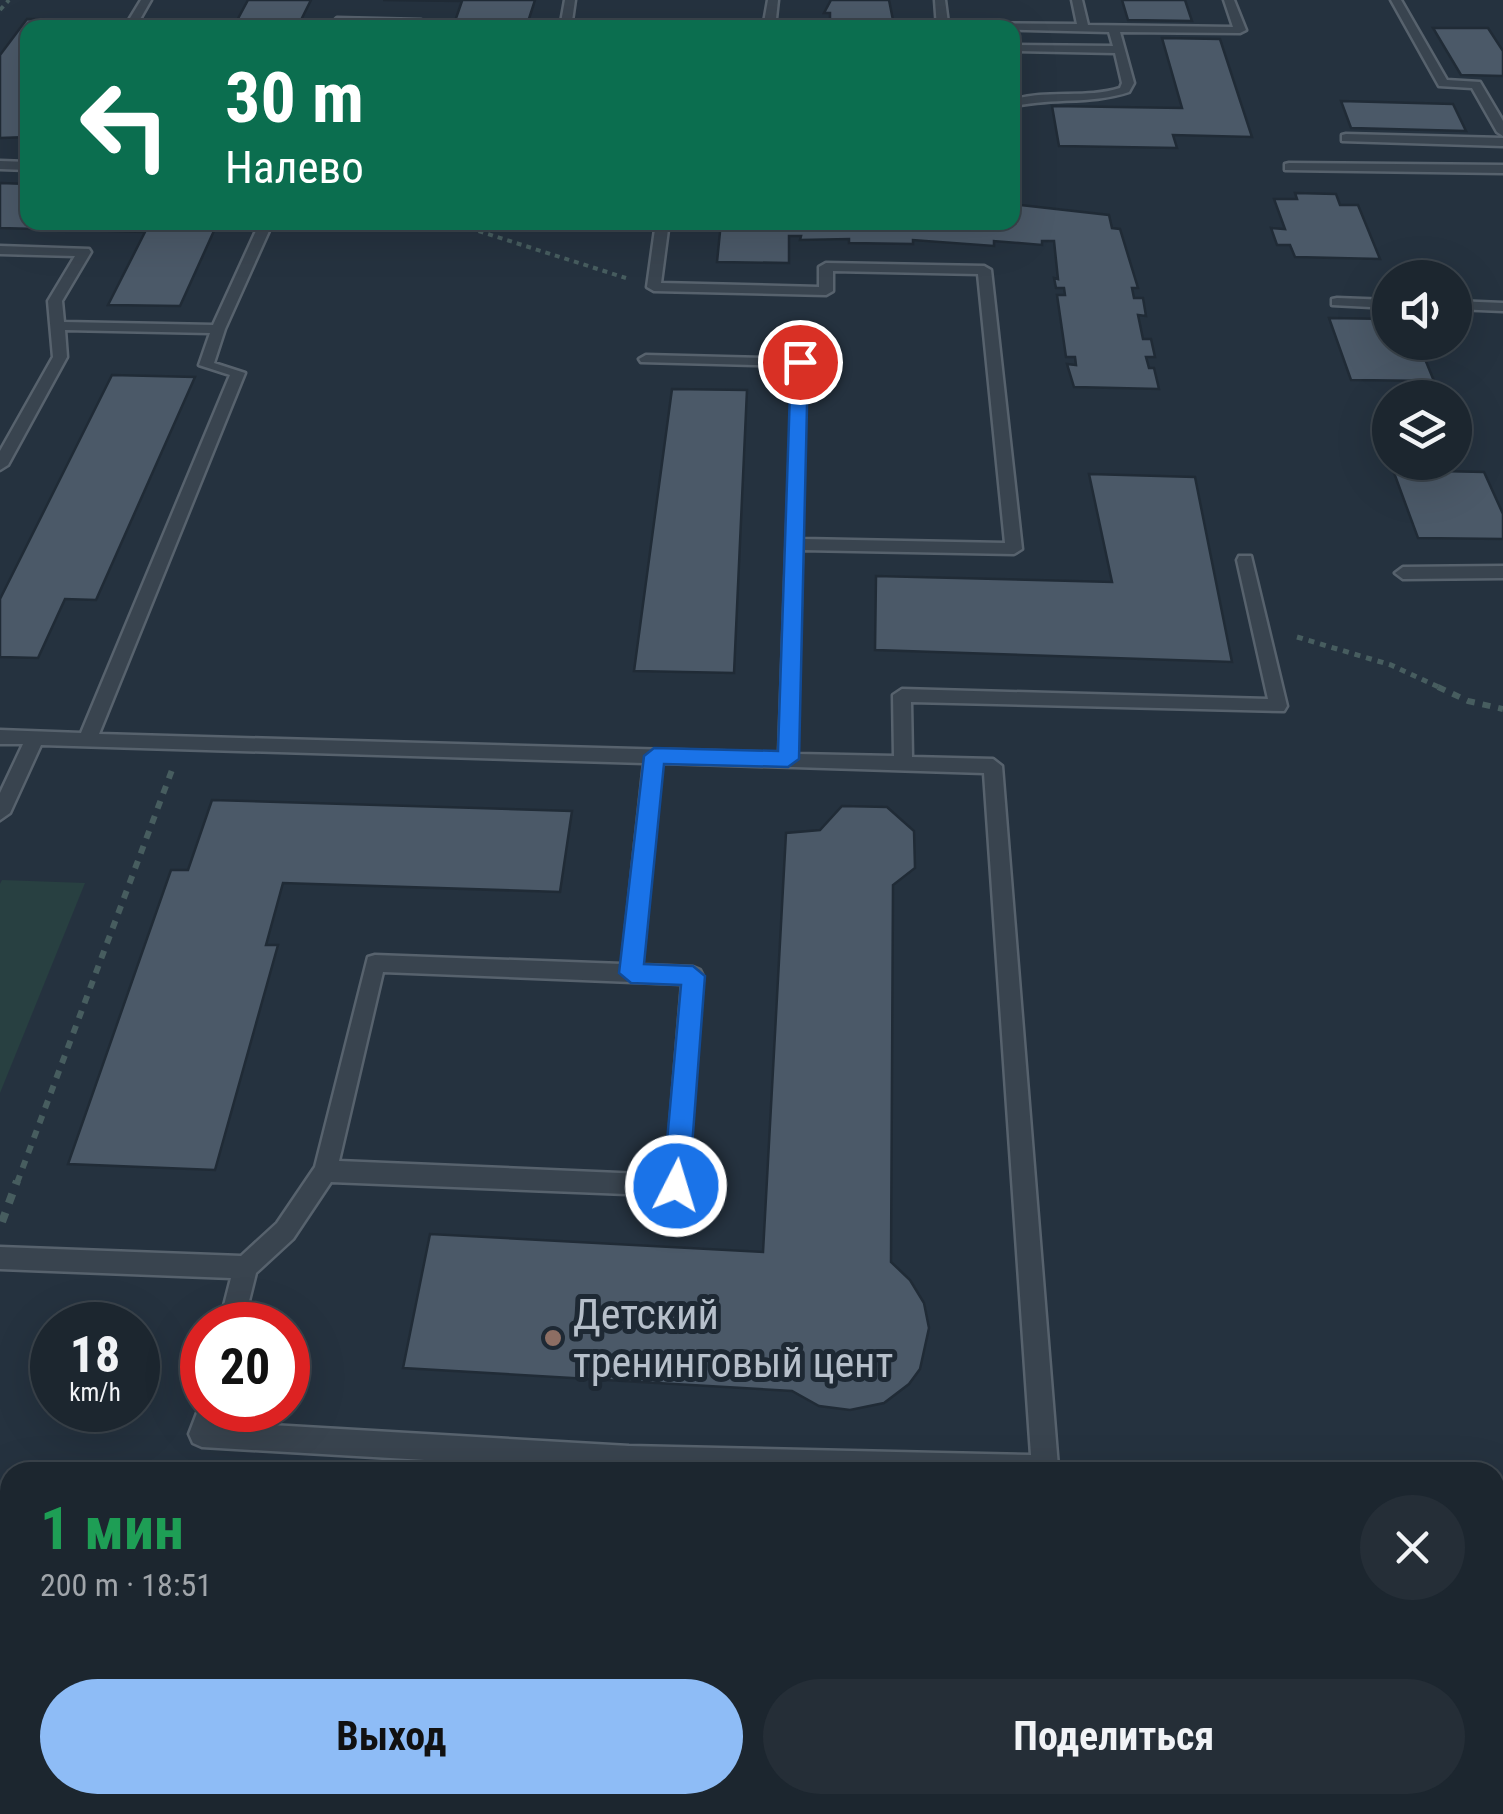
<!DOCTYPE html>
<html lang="ru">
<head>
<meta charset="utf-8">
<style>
	:root { --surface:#1c262f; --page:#252e37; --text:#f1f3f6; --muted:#a0a5aa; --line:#3a434b; --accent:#8ebcf6 }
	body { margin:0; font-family:"Roboto Condensed",sans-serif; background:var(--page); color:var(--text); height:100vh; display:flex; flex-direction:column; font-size:38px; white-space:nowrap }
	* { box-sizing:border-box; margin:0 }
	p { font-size:32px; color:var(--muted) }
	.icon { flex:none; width:55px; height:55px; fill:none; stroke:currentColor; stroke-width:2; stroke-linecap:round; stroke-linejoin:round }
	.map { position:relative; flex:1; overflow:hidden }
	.drawer { position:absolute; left:0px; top:1462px; width:1505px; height:352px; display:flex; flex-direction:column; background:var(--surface); border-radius:30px 30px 0 0; box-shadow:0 10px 40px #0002,0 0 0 2px var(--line) }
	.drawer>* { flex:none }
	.guide { position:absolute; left:20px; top:20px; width:1000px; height:210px; border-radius:20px; box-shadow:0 10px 40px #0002,0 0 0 2px var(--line); background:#0b6e4f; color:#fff; overflow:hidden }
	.fabs { position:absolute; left:1372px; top:260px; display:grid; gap:20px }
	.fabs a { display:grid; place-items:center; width:100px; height:100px; border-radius:50%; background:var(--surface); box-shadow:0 10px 40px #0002,0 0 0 2px var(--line); font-size:50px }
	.speed { position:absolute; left:30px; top:1302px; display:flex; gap:20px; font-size:50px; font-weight:700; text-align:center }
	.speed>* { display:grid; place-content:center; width:130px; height:130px; border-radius:50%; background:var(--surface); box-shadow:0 10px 40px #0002,0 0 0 2px var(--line); line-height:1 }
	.speed small { font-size:25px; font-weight:400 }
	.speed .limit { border:15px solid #d22; background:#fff; color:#111 }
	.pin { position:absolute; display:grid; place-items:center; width:85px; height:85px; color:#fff; margin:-42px; border:5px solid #fff; border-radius:50%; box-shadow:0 2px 10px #0007 }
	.me { position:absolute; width:110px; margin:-55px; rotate:5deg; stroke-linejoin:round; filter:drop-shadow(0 0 8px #0008) }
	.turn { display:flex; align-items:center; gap:35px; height:210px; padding:0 40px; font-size:45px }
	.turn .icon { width:130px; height:130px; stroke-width:2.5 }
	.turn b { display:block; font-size:70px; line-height:85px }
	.round { display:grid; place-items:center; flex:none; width:105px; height:105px; border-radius:52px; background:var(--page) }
	.head { display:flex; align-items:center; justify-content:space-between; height:170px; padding:0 40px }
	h1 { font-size:60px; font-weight:700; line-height:75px; color:#1e9e55 }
	.cta { display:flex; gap:20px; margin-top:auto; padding:20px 40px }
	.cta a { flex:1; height:115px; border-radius:60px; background:var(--accent); color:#111; font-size:40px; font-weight:700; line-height:115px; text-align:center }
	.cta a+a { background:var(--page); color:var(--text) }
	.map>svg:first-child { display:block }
</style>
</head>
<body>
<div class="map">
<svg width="1503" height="1814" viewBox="0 0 1503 1814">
	<rect width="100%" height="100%" fill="#25323f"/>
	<path fill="#284041" d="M2,880l83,3 -85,210v-209z"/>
	<g fill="#4b5968" stroke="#202b36" stroke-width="2.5">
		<path d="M248,0h63l-14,28h-64z"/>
		<path d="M383,0h152l-8,25 -73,-1 8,-23z"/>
		<path d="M831,0h58l5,25 -70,3 6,-3v-12h-6z"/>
		<path d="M1122,0h63l7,21 -64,-1z"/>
		<path d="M27,19l80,1 -5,8h-74v109l-28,1v-83z"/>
		<path d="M1433,28h55l15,23v25l-42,-1z"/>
		<path d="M1162,38l58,1 32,98 -79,-2 4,13 -118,-2 -7,-40 130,2z"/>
		<path d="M1341,101l112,3 13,27 -115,-3z"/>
		<path d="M0,183l28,1v38h190l-38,84 -72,-1 37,-73 -145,-4z"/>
		<path d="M1295,193l41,1 4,11h18l22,54 -85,-2 -5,-12h-13l-6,-17 14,1 -11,-30h23z"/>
		<path d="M1012,204l97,11 3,13 8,1 18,59h-6l2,10h9l3,18 -8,-1 5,24h8l4,18h-9l3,11h5l5,21 -85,-2 -7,-23 9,1 -1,-8h-9l-9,-62h8l-1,-7h-8l-2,-10 4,1 -4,-38h-12v4l-48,-4v5l-81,-6v4l-64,-1v-4l-49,1 1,-4h-12v27l-72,-1 4,-40h291z"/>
		<path d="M1329,318l61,1v23h28l16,39 -83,-1z"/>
		<path d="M112,375l83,2 -99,223 -31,-1 -27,59 -38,-1v-58z"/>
		<path d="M672,389l75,1 -13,283 -100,-2z"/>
		<path d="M1393,470l91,2 19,42v25l-85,-1z"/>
		<path d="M1089,474l106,3 37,185 -357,-12 1,-74 236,6z"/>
		<path d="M212,800l360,11 -12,81 -277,-9 -17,62h12l-63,225 -147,-6 103,-294h17z"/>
		<path d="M842,806l45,1 27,24 1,37 -22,17 -2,377 19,18 14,23 5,25 -9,41 -11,15 -25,19 -34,7 -31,-4 -27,-15 -389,-23 27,-134 333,18 23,-419 34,-3z"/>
	</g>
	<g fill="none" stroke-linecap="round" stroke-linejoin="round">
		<defs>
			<g id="service">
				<path d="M141,0h10l-16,28h-11z"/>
				<path d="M565,0h10l-4,28h-11z"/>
				<path d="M768,0h10l-3,28h-12z"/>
				<path d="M935,0h10l3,23 129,1 -5,-24h10l6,25 145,2 -9,-27h10l12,30 -6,3 -120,-1 14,51 -5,9c-38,13 -78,5 -117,15v-7c36,-11 73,-1 108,-12l2,-5 -7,-30 -103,-2v-6l101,1 -4,-14 -172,-4z"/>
				<path d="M1391,0h10l46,80 33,2 23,39v15l-6,-4 -25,-44 -33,-2z"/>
				<path d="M337,18l84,2 6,3 -1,5 -86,-4 -2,4h-11z"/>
				<path d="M1346,134l157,4v8l-161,-5v-6z"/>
				<path d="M0,161l28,1v8l-28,-1z"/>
				<path d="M1289,163l214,2v8l-218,-3v-6z"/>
				<path d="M260,222h13l-48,107 -11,34 31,10 -146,361 680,19 14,-387 -152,-4 -2,-3 7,-4 159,4 -3,180 203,4 -27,-269 -145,-3v20l-7,4 -172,-4 -7,-4 9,-65h13l-8,61 158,4v-20l7,-4 158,3 7,4 31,279 -8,5 -212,-4 -5,204 97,2 -1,-61 9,-6 366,10 -31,-139 2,-4h12l36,150 -3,5 -373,-9 1,55 81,2 9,7 56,701 -2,5h-427l-427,-25 -9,-4 -4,-9 13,-34v10h20l-4,12 411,24 402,9 -47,-682 -322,-10 -20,202 51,2 7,3 3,6 -16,210 -3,7 -8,3 -345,-14 -38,57 -37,34 -13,52h-24l12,-47 -231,-9v-22l241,9 36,-33 38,-56 53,-210 7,-2 247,9 22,-201 -603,-18 -31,68 -10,7v-27l23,-49h-23v-14l81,3 149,-358 -31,-10 11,-32 -145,-3 2,27 -59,108 -8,5v-19l53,-94 -5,-56 27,-45 -75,-2v-8l89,3 2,3 -29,49 2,21 149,3zM383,972l299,12 -16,191 -327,-14z"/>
				<path d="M1337,298l53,2v8l-58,-3v-6z"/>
				<path d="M1455,301l48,2v8l-48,-2z"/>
				<path d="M1503,566v12l-100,1 -8,-6 8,-6z"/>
			</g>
			<g id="minor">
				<path d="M95,1805h73l-4,9h-73z"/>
				<path d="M568,1805h58l-1,9h-58z"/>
			</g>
		</defs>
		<use href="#service" stroke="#57626d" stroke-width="5"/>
		<use href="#minor" stroke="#57626d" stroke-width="5"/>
		<g stroke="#475d5f" stroke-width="4" stroke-dasharray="5 5" stroke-linecap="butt">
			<path d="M0,10l9,-10"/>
			<path d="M450,222l176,56"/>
		</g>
		<path stroke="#475d5f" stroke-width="5" stroke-dasharray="6 6" stroke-linecap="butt" d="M1297,637l94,28 52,24"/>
		<g stroke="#475d5f" stroke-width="6" stroke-dasharray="8 8" stroke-linecap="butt">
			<path d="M1438,687l30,14 35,8"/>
			<path d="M17,1183l155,-413"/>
		</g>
		<g stroke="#475d5f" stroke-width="8" stroke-dasharray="10 10" stroke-linecap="butt">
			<path d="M2,1222l15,-41"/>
			<path d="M1173,1805l11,9"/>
			<path d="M1406,1805l10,9"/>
		</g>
		<use href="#service" fill="#39444f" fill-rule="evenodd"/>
		<use href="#minor" fill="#39444f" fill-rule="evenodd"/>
	</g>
	<path fill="#1a73e8" stroke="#114b97" stroke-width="2.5" d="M800,357l8,5 -9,397 -11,8 -124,-3 -20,200 49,2 12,10 -16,210 -4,8 -9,4 -9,-4 -4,-8 18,-201 -50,-2 -12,-10 25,-217 10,-8 124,3 13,-389z"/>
	<circle fill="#8d6e63" stroke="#1e2934" stroke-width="4" cx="553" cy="1338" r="10"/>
	<g text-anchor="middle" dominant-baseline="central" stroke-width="10" stroke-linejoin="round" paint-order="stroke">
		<g font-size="42" fill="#b6bfca" stroke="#1e2934" text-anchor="start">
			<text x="573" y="1314">Детский<tspan x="573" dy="48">тренинговый цент</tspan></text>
		</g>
	</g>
</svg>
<div class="fabs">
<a><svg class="icon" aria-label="sound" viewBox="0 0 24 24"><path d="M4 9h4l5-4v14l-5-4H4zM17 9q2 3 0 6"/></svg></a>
<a><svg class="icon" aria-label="layers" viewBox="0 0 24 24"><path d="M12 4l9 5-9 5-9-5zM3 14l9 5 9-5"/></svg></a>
</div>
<div class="speed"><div>18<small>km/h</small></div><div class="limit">20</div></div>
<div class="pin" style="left:800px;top:362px;background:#d93025"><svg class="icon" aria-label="arrive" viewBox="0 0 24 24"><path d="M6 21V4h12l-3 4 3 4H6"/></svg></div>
<svg class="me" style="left:676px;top:1186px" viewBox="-20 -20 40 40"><circle r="17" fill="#1a73e8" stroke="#fff" stroke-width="3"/><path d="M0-11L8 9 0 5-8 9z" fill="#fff"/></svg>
<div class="guide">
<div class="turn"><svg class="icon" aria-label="left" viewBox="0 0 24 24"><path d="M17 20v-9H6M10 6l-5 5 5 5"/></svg><div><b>30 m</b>Налево</div></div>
</div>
<section class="drawer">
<div class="head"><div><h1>1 мин</h1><p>200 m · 18:51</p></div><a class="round"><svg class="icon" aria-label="close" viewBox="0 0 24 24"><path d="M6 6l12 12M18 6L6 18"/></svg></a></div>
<div class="cta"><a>Выход</a><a>Поделиться</a></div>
</section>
</div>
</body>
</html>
